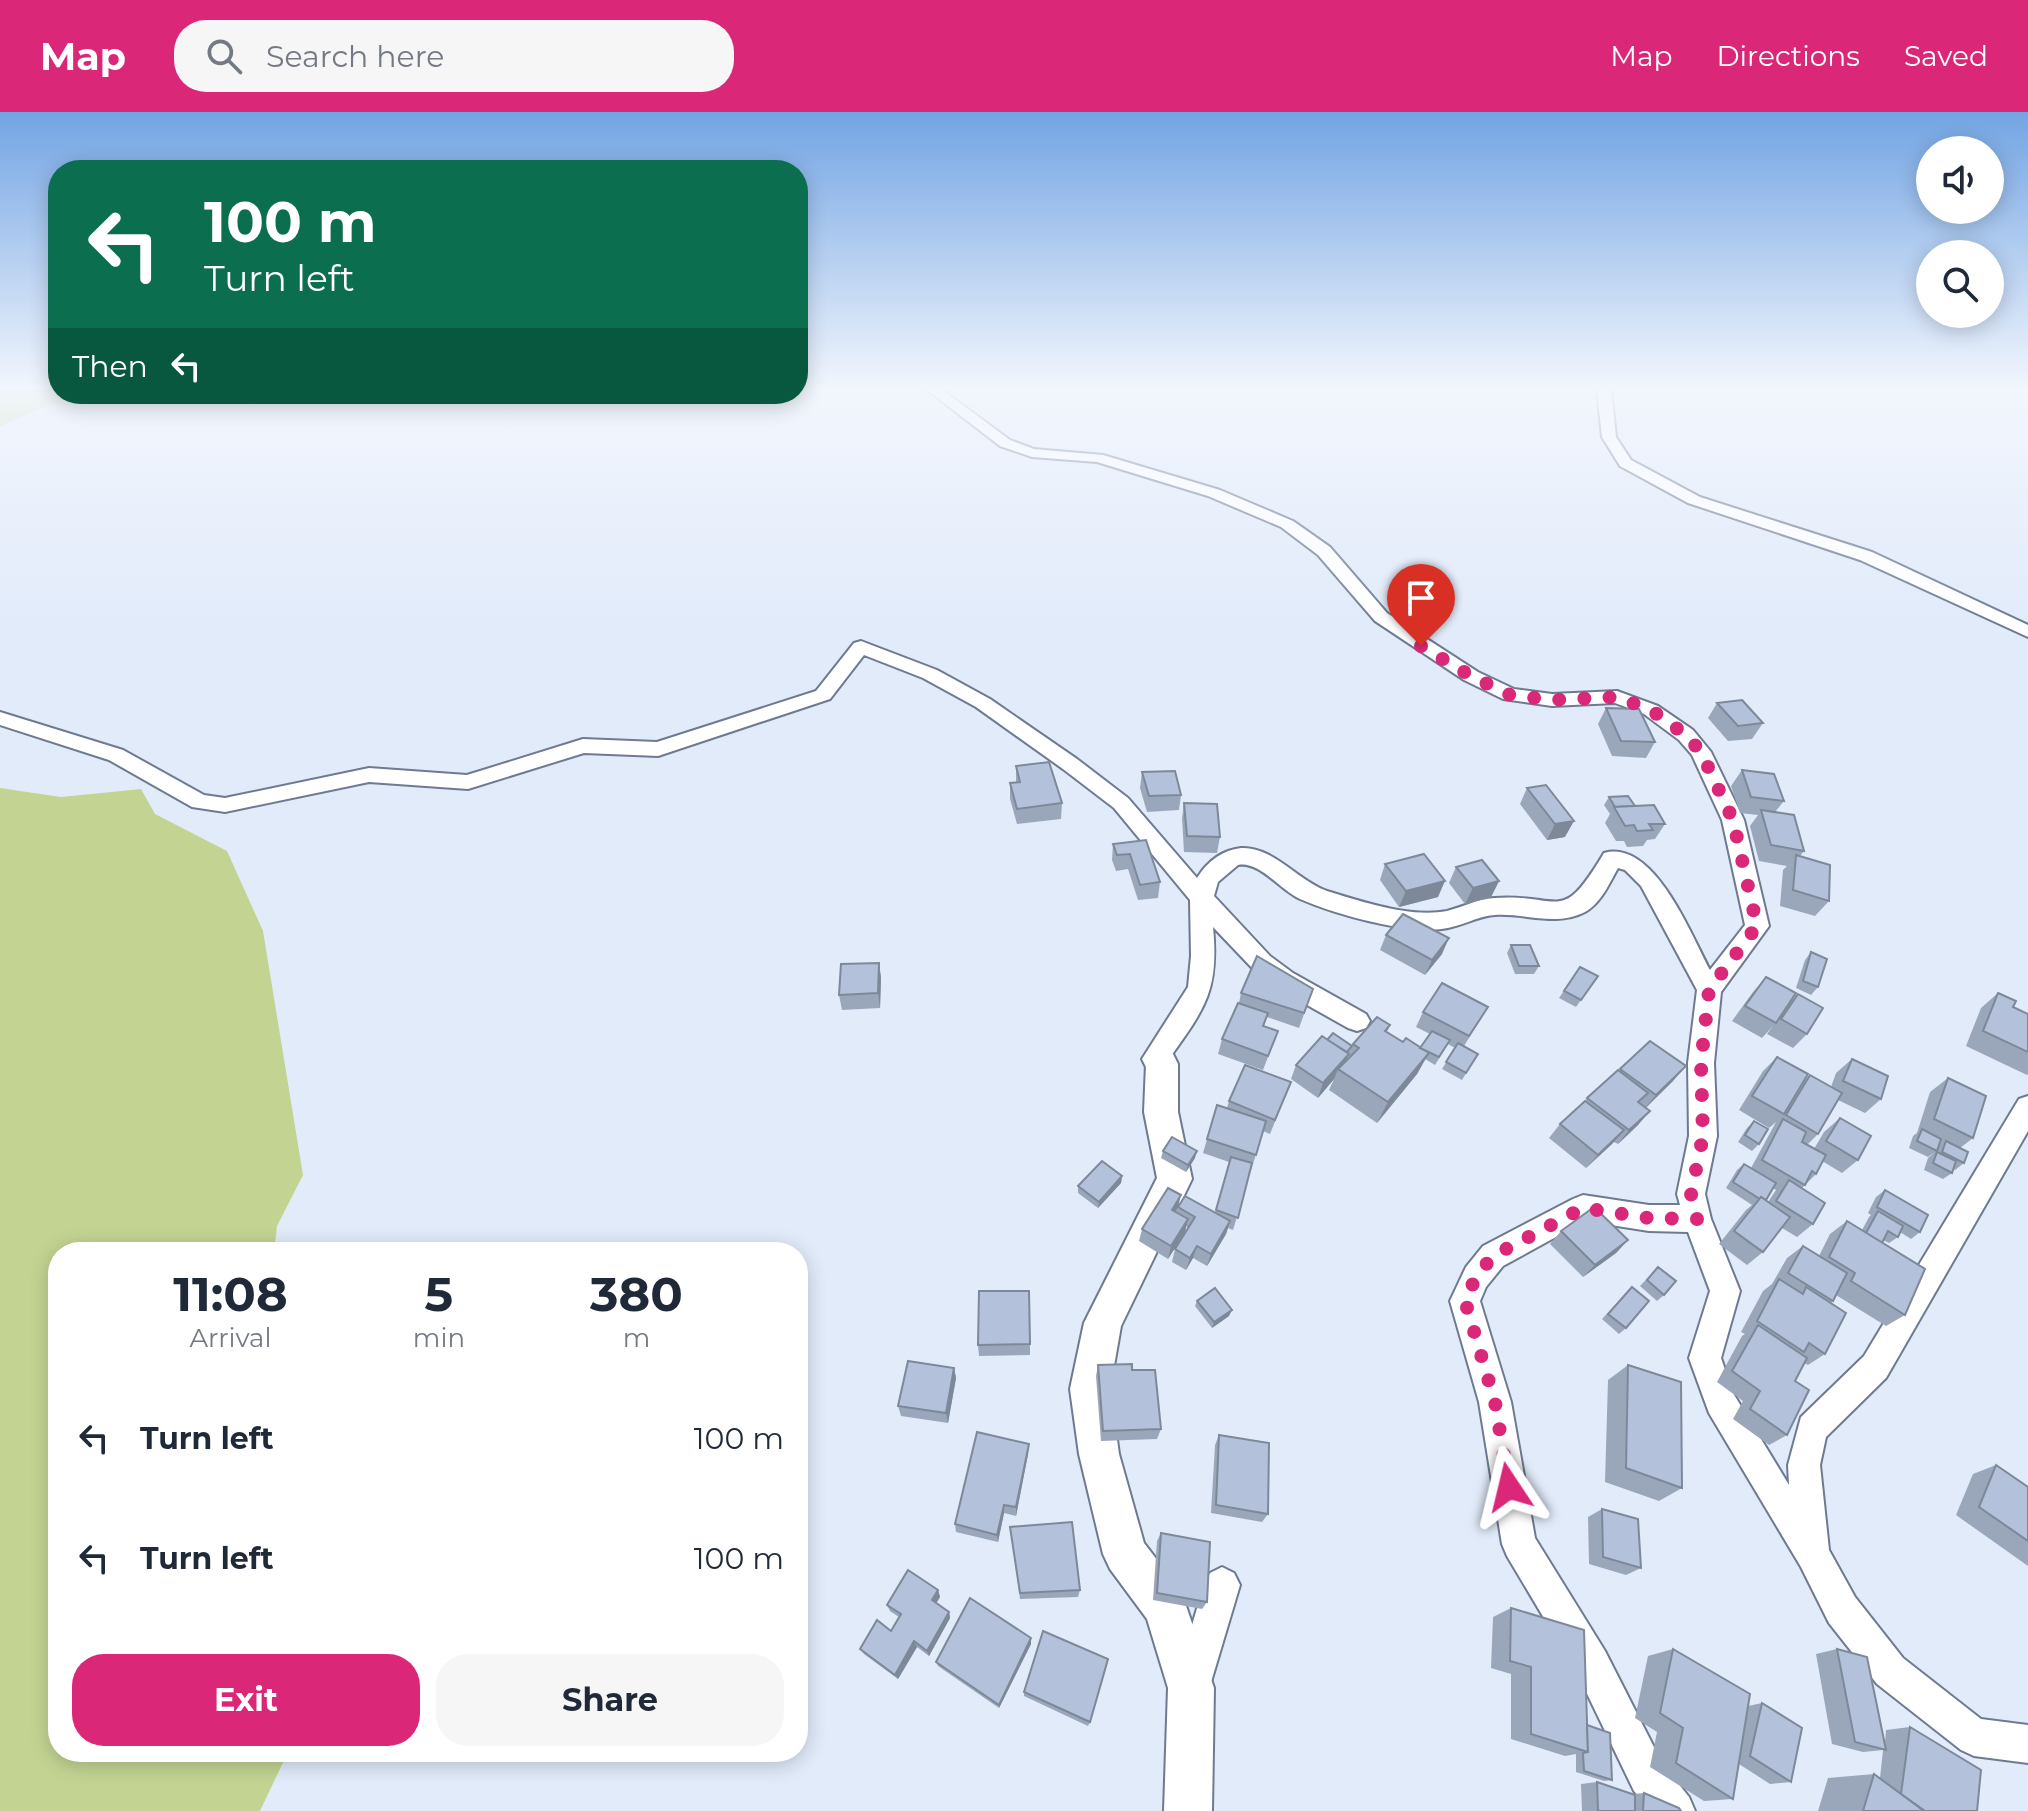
<!DOCTYPE html>
<html lang="en">
<head>
<meta charset="utf-8">
<style>
	:root { --surface:#fff; --page:#f6f6f7; --text:#1f2937; --muted:#747a83; --accent:#db2777 }
	body { margin:0; font-family:Montserrat,sans-serif; background:var(--page); color:var(--text); height:100vh; display:flex; flex-direction:column; font-size:30px; white-space:nowrap }
	* { box-sizing:border-box; margin:0 }
	p { font-size:26px; color:var(--muted) }
	.icon { flex:none; width:44px; height:44px; fill:none; stroke:currentColor; stroke-width:2; stroke-linecap:round; stroke-linejoin:round }
	.map { position:relative; flex:1; overflow:hidden }
	.panel { position:absolute; left:48px; top:1130px; width:760px; height:520px; display:flex; flex-direction:column; background:var(--surface); border-radius:32px; box-shadow:0 4px 20px #0003 }
	.panel>* { flex:none }
	.hud { position:absolute; left:48px; top:48px; width:760px; height:244px; border-radius:32px; box-shadow:0 4px 20px #0003; background:#0b6e4f; color:#fff; overflow:hidden }
	.tools { position:absolute; left:1916px; top:24px; display:grid; gap:16px }
	.tools a { display:grid; place-items:center; width:88px; height:88px; border-radius:50%; background:var(--surface); box-shadow:0 4px 20px #0003; font-size:40px }
	.pin { position:absolute; display:grid; place-items:center; width:68px; height:68px; color:#fff; margin:-82px -34px; border-radius:50% 50% 50% 0; rotate:-45deg; box-shadow:0 0 8px #0007 }
	.pin .icon { rotate:45deg }
	.me { position:absolute; width:88px; margin:-44px; rotate:350deg; stroke-linejoin:round; filter:drop-shadow(0 0 6px #0008) }
	.turn { display:flex; align-items:center; gap:28px; height:168px; padding:0 24px; font-size:36px }
	.turn .icon { width:104px; height:104px; stroke-width:2.5 }
	.turn b { display:block; font-size:56px; line-height:68px }
	.then { display:flex; align-items:center; height:76px; padding:0 24px; background:#0003; gap:16px; font-size:30px }
	.eta { display:flex; justify-content:space-evenly; align-items:center; height:136px; text-align:center }
	.eta b { font-size:48px; font-weight:700; line-height:56px }
	.button { display:flex; gap:16px; margin-top:auto; padding:16px 24px }
	.button a { flex:1; height:92px; border-radius:32px; background:var(--accent); color:#fff; font-size:32px; font-weight:700; line-height:92px; text-align:center }
	.button a+a { background:var(--page); color:var(--text) }
	ul { padding:0; list-style:none }
	li { display:flex; align-items:center; gap:24px; height:120px; padding:0 24px }
	li div { flex:1 }
	li b { display:block; font-size:30px }
	li em { font-style:normal }
	header { display:flex; align-items:center; gap:48px; box-sizing:border-box; height:112px; padding:0 40px; background:var(--accent); color:#fff }
	header strong { font-size:38px }
	nav { display:flex; gap:44px; margin-inline-start:auto; font-size:28px }
	.search { width:560px; height:72px; background:var(--page); display:flex; align-items:center; gap:20px; box-sizing:border-box; padding:0 28px; border-radius:32px; color:var(--muted); font-size:30px }
	.map>svg:first-child { display:block }
</style>
</head>
<body>
<header>
<strong>Map</strong>
<div class="search"><svg class="icon" aria-label="search" viewBox="0 0 24 24"><circle cx="10" cy="10" r="6"/><path d="M15 15l6 6"/></svg>Search here</div>
<nav><a>Map</a><a>Directions</a><a>Saved</a></nav>
</header>
<div class="map">
<svg width="2028" height="1699" viewBox="0 0 2028 1699">
	<rect width="100%" height="100%" fill="#e2ebfa"/>
	<g fill="#c3d492">
		<path d="M0,274h58v8h64l-74,11 -48,21z"/>
		<path d="M0,676l61,9 80,-8 14,25 72,37 36,80 40,244 -26,51 -3,26h-216v500h230l-28,59h-260z"/>
	</g>
	<g fill="none" stroke-linecap="round" stroke-linejoin="round">
		<defs>
			<g id="minor">
				<path d="M922,274h15l73,54 24,9 69,6 117,35 73,31 37,26 57,66 91,59 36,17 38,5 65,-3 41,15 35,24 18,22 33,68 25,106 -48,66 -7,71 3,73 -12,58 6,25 29,72 -19,67 12,35 56,92 -1,-20 13,-48 63,-61 155,-257 9,-3v35l-142,247 -60,59 -6,28 9,85 26,47 48,61 78,61 47,6v38l-54,-7 -13,-6 -84,-66 -48,-61 -28,-56 -92,-154 -20,-55 21,-67 -22,-59 -39,-1 -64,-10 -82,45 -17,21 -6,14 31,101 24,136 70,113 57,112 27,34 6,14h-45l-16,-20 -55,-114 -72,-121 -5,-12 -23,-142 -29,-101 16,-34 17,-21 90,-47 10,-4 66,10h31l-3,-11 12,-58 -1,-73 9,-73 -56,-104 -16,-16 -7,-2c-9,16 -17,35 -33,44 -29,15 -60,1 -90,3 -18,1 -34,12 -53,14 -39,4 -105,-14 -142,-30 -20,-9 -40,-38 -62,-34l-20,17 -4,14 56,60 23,17 73,41 4,7 -4,7 -9,3 -9,-3 -73,-41 -21,-17 -41,-43c6,62 -7,80 -42,129l4,8 -4,8 -9,3 -16,-8 -4,-8 46,-72 3,-31 -1,-56 -76,-92 -51,-39 -87,-62 -53,-29 -59,-23 -34,44 -172,57 -74,-3 -116,36 -99,-7 -144,30 -33,-5 -83,-47 -109,-35v-13l123,38 81,45 21,3 144,-30 98,7 116,-36 74,3 159,-51 38,-48 7,-2 76,29 53,29 87,60 51,39 69,80c10,-16 25,-28 44,-30 32,-2 57,33 86,43 36,11 83,27 120,20 16,-4 30,-12 47,-13 69,-5 66,29 110,-45 50,-14 87,82 106,117l35,-45 -23,-105 -30,-65 -13,-15 -35,-26 -29,-11 -63,3 -49,-7 -39,-19 -89,-59 -57,-66 -37,-28 -73,-31 -111,-34 -65,-5 -32,-11z"/>
				<path d="M1593,274h15l3,3 5,48 15,23 69,37 172,55 156,73v12l-168,-77 -172,-57 -68,-37 -18,-29 -5,-46z"/>
				<path d="M1222,1455l12,6 6,12 -29,97 -5,13 -13,5 -13,-5 -5,-13 29,-97 6,-12z"/>
			</g>
			<path id="tertiary" d="M1162,939l11,3 5,10v48l14,67 -71,147 -11,63 9,65 25,89 37,48 33,97 -2,123h-48l4,-123 -21,-69 -37,-50 -7,-15 -24,-100 -9,-65 14,-66 73,-145 -13,-66 2,-48 5,-10z"/>
		</defs>
		<use href="#minor" stroke="#6d7a90" stroke-width="4"/>
		<use href="#tertiary" stroke="#6d7a90" stroke-width="4"/>
		<use href="#minor" fill="#fff" fill-rule="evenodd"/>
		<use href="#tertiary" fill="#fff" fill-rule="evenodd"/>
	</g>
	<g fill="#9aa7bb" fill-rule="evenodd">
		<path d="M1717,591l46,20 -11,16 -24,2 -20,-23z"/>
		<path d="M1606,596l49,34 -9,16 -34,-2 -14,-32z"/>
		<path d="M1016,654l46,37 -1,16 -44,5 -7,-25v-16h6z"/>
		<path d="M1742,658l42,31 -9,11 29,39 -4,5 29,45 -14,15 -35,-10 3,-36 4,-4 -28,-5 -9,-35 8,-11 -18,-2 -9,-27z"/>
		<path d="M1142,660l39,23 -2,15 -32,2 -7,-24z"/>
		<path d="M1527,676l38,49 -18,3 -27,-36z"/>
		<path d="M1609,685l26,9 30,18 -10,15 -8,1 -4,6 -16,1 -3,-6h-8l-11,-18 5,-9 -6,-9z"/>
		<path d="M1184,691l36,34 -3,16 -33,-1 -2,-34z"/>
		<path d="M1146,728l14,42 -2,16 -20,2 -10,-31 -12,2 -4,-11 1,-16z"/>
		<path d="M1385,752l53,33 -39,10 -19,-27z"/>
		<path d="M1456,755l43,14 -8,16 -26,7 -16,-21z"/>
		<path d="M1386,823l56,19 -17,21 -45,-25z"/>
		<path d="M1511,833l28,21 -5,8h-19l-8,-21z"/>
		<path d="M1811,840l7,35 -7,8 -15,-7 9,-28z"/>
		<path d="M879,851l2,15 -1,30 -38,2 -3,-15z"/>
		<path d="M1580,855l18,9 -22,31 -17,-9z"/>
		<path d="M1766,865l21,29 11,-12 9,40 -14,14 -26,-14 6,-8 -11,12 -30,-17 21,-29z"/>
		<path d="M1313,877l-14,39 -32,-11 -3,9 14,5 -15,39 -45,-16 4,-15 17,-36 2,-10z"/>
		<path d="M1998,881l15,14 15,7v60l-1,1 -61,-29 15,-38z"/>
		<path d="M1488,895l-24,39 14,8 -16,26 -20,-11 13,-21 -7,-4 -13,21 -10,-6 -8,15 -40,49 -48,-33 5,-11 -16,19 -27,-19 5,-14 31,-25 25,6 1,-2 37,-19 -3,7 16,10 17,6 10,-14 -14,-7 7,-15z"/>
		<path d="M1650,929l23,40 -27,27 -8,17 -20,19 -4,-2 -28,26 -37,-30 11,-14 23,-21 4,-5 32,-28z"/>
		<path d="M1777,945l27,24 6,-6 21,12 5,-14 16,-14 29,40 -16,14 -27,-13 -20,34 -11,11 7,4 10,-17 16,-14 18,42 -16,13 -20,-12 -6,13 -14,14 11,36 -16,13 -15,-9 -19,24 -16,13 -28,-21 27,-34 6,-5 -26,-17 11,-18 7,-6 7,4 25,-46 -7,6 -30,-18 24,-39zM1773,1076l3,2 -8,12 -2,-2z"/>
		<path d="M1948,966l25,60 -13,10 4,15 -9,7 -2,-1 -1,4 -9,6 -19,-9 4,-12 7,-6 -7,5 -19,-9 4,-12 4,-3 13,-41z"/>
		<path d="M1291,970l-21,52 -7,-3 -30,99 -5,-2 -2,6 -19,32 -14,-8 -7,12 -14,-8 3,-13 13,-21 -2,-2 -1,6 -17,27 -29,-18 3,-12 37,-24 36,8 14,-51 -26,-9 14,-48 10,3 2,-7z"/>
		<path d="M1754,1009l5,23 -7,7 -14,-9 9,-14z"/>
		<path d="M1163,1039l32,7 -9,14 -25,-14z"/>
		<path d="M1122,1064l-1,7 -23,25 -20,-15v-7z"/>
		<path d="M1885,1078l35,42 -9,7 -11,-7 -2,5 -9,6 -6,-3 -1,3 23,72 -19,11 -50,-31 -3,6 -2,2 -6,51 -17,11 -4,-2 -9,18 -8,54 -18,10 -36,-26 10,-18 -26,-19 25,-46 3,-2 -4,-2 22,-41 9,-7 15,-26 16,-12 16,10 11,-22 17,-13 15,9 7,-13 2,-2 -3,-2 8,-16z"/>
		<path d="M1561,1119l67,9 -12,13 -33,24 -33,-33z"/>
		<path d="M1658,1155l6,28 -7,6 -17,-15z"/>
		<path d="M1632,1175l-6,41 -7,6 -17,-15z"/>
		<path d="M1197,1189l32,15 -17,12 -17,-22z"/>
		<path d="M1030,1232v11l-51,1 -1,-11z"/>
		<path d="M1098,1253l34,5 29,59 -4,10 -56,2 -5,-65z"/>
		<path d="M1628,1253l54,123 -23,13 -54,-19 3,-102z"/>
		<path d="M954,1256l2,10 -8,45 -47,-7 -3,-10z"/>
		<path d="M1219,1323l49,79 -6,8 -51,-9 4,-68z"/>
		<path d="M1028,1342l-12,62 -12,-3 -6,29 -42,-10 -1,-8z"/>
		<path d="M1996,1353l32,22v79l-72,-51 17,-41z"/>
		<path d="M1602,1397l39,59 -15,7 -37,-11 -1,-47z"/>
		<path d="M1010,1415l70,63 -2,7 -58,2z"/>
		<path d="M1161,1421l46,69 -5,7 -49,-9 4,-59z"/>
		<path d="M938,1478l2,7 -4,6 13,9 1,6 -21,38 -12,-9 -19,32 -34,-25 -4,-5 31,-18 8,-14 -9,-6 -3,-6z"/>
		<path d="M1511,1496l76,117 25,55 -8,1 -28,-9v-18l-11,2 -54,-17v-65l-20,-6 2,-51z"/>
		<path d="M1031,1532l-32,64 -61,-42 -2,-4z"/>
		<path d="M1673,1537l75,57 14,-3 29,79 -21,2 -31,-20 -6,35 -29,2 -54,-34 7,-35 -22,-14 13,-62z"/>
		<path d="M1837,1537l48,93 1,-12 24,-3 67,84h-159l10,-33 46,-4 6,4 3,-28 -20,2 -31,-8 -16,-90z"/>
		<path d="M1024,1580l66,30 -2,4 -64,-30z"/>
		<path d="M1597,1670l36,12 11,-1 37,18h-99l-1,-27z"/>
	</g>
	<g fill="#7d8899">
		<path d="M1574,709l-9,16 -18,3 8,-16z"/>
		<path d="M1445,769l-7,16 -39,10 7,-16z"/>
		<path d="M1499,769l-8,16 -26,7 8,-16z"/>
		<path d="M1449,826l-7,16 -17,21 7,-15z"/>
		<path d="M879,851l2,15 -1,30 -2,-15z"/>
		<path d="M1429,941l-12,21 -40,49 11,-21z"/>
		<path d="M1349,942l-6,14 -5,1 -4,10 -16,19 5,-15z"/>
		<path d="M1686,954l-13,15 -29,28 12,-14z"/>
		<path d="M1650,999l-12,14 -20,19 11,-14z"/>
		<path d="M1624,1018l-12,14 -26,24 12,-13z"/>
		<path d="M1197,1039l-2,7 -9,14 2,-7z"/>
		<path d="M1122,1064l-1,7 -23,25 1,-6z"/>
		<path d="M1181,1083l-3,12 -9,16 3,-13z"/>
		<path d="M1188,1107l-3,13 -17,27 3,-13z"/>
		<path d="M1230,1109l-4,13 -19,32 4,-12z"/>
		<path d="M1628,1128l-12,13 -33,24 12,-12z"/>
		<path d="M1197,1134l-4,12 -7,12 4,-12z"/>
		<path d="M1232,1198l-3,6 -17,12 2,-6z"/>
		<path d="M954,1256l2,10 -8,45 -2,-10z"/>
		<path d="M1029,1332l-1,10 -12,62v-9z"/>
		<path d="M1004,1393v8l-6,29 -1,-7z"/>
		<path d="M938,1478l2,7 -6,10 -2,-7z"/>
		<path d="M949,1500l1,6 -21,38 -2,-5z"/>
		<path d="M1031,1526v6l-32,64v-3z"/>
		<path d="M914,1529l3,6 -19,32 -3,-4z"/>
	</g>
	<g fill="#b3c2da" stroke="#7d8899" stroke-width="2">
		<path d="M1742,588l21,23 -25,3 -21,-23z"/>
		<path d="M1606,596l33,1 16,33 -34,-1z"/>
		<path d="M1049,650l13,41 -45,6 -7,-26 10,-1 -4,-16z"/>
		<path d="M1742,658l32,4 10,27 -33,-4z"/>
		<path d="M1175,659l6,24 -32,1 -7,-24z"/>
		<path d="M1546,673l28,36 -19,3 -28,-36z"/>
		<path d="M1628,684l7,10 -20,1 -6,-10z"/>
		<path d="M1184,691l33,1 3,33 -33,-1z"/>
		<path d="M1654,693l11,19h-16l4,6 -16,1 -3,-6 -9,1 -11,-19z"/>
		<path d="M1761,698l33,5 10,36 -33,-6z"/>
		<path d="M1146,728l14,42 -20,3 -10,-31 -13,1 -4,-11z"/>
		<path d="M1424,742l21,27 -39,10 -21,-27z"/>
		<path d="M1796,743l34,10 -1,36 -36,-11z"/>
		<path d="M1482,748l17,21 -26,7 -17,-21z"/>
		<path d="M1403,802l46,24 -17,22 -46,-25z"/>
		<path d="M1511,833h19l9,21h-20z"/>
		<path d="M1811,840l16,7 -9,28 -15,-6z"/>
		<path d="M1257,844l56,33 -9,24 -63,-20z"/>
		<path d="M879,851l-1,30 -39,2 2,-31z"/>
		<path d="M1580,855l18,9 -17,24 -17,-9z"/>
		<path d="M1766,865l30,16 -20,30 -31,-17z"/>
		<path d="M1442,871l46,24 -19,29 -46,-24z"/>
		<path d="M1998,881l18,8 -3,6 15,7v38l-45,-21z"/>
		<path d="M1798,882l25,14 -16,26 -26,-15z"/>
		<path d="M1238,891l30,10 -5,13 15,5 -10,25 -46,-17z"/>
		<path d="M1377,905l13,8 -5,6 18,11 3,-4 23,15 -41,49 -50,-33 21,-21 -6,-4z"/>
		<path d="M1432,919l18,9 -11,17 -19,-9z"/>
		<path d="M1333,921l19,13 -5,6 -20,-12z"/>
		<path d="M1322,924l27,18 -26,29 -27,-18z"/>
		<path d="M1650,929l36,25 -30,29 -36,-26z"/>
		<path d="M1458,931l20,11 -12,19 -20,-11z"/>
		<path d="M1777,945l31,17 -24,40 -32,-18z"/>
		<path d="M1852,947l36,17 -7,23 -38,-18z"/>
		<path d="M1245,953l46,17 -16,38 -46,-19z"/>
		<path d="M1618,958l30,23 -10,9 12,9 -21,19 -42,-32z"/>
		<path d="M1810,963l32,18 -24,41 -32,-19z"/>
		<path d="M1948,966l38,18 -13,42 -39,-19z"/>
		<path d="M1585,989l39,29 -26,25 -38,-31z"/>
		<path d="M1217,993l49,16 -10,34 -49,-16z"/>
		<path d="M1840,1006l31,18 -13,24 -32,-19z"/>
		<path d="M1783,1007l23,13 -4,10 24,13 -10,19 -4,-3 -7,14 -43,-25z"/>
		<path d="M1754,1009l14,8 -9,15 -14,-9z"/>
		<path d="M1922,1017l19,10 -4,12 -20,-10z"/>
		<path d="M1172,1025l25,14 -9,14 -25,-14z"/>
		<path d="M1946,1029l22,11 -4,11 -22,-11z"/>
		<path d="M1937,1040l19,9 -4,12 -19,-10z"/>
		<path d="M1231,1045l21,6 -14,55 -22,-8z"/>
		<path d="M1102,1049l20,15 -23,26 -21,-16z"/>
		<path d="M1744,1052l32,19 -10,17 -5,-3 -1,2 -27,-17z"/>
		<path d="M1789,1068l36,23 -12,21 -37,-23z"/>
		<path d="M1168,1076l13,7 -9,15 16,9 -17,27 -29,-17z"/>
		<path d="M1885,1078l43,25 -8,17 -43,-25z"/>
		<path d="M1185,1084l45,25 -19,33 -14,-8 -7,12 -15,-9 20,-32 -17,-10z"/>
		<path d="M1761,1085l29,20 -27,35 -29,-21z"/>
		<path d="M1594,1095l34,33 -33,25 -34,-34z"/>
		<path d="M1878,1099l25,15 -5,11 -10,-6 -6,12 -16,-10z"/>
		<path d="M1847,1109l78,48 -20,46 -54,-34 4,-8 -26,-16z"/>
		<path d="M1803,1134l44,27 -14,28 -45,-28z"/>
		<path d="M1658,1155l18,14 -12,14 -17,-15z"/>
		<path d="M1779,1167l24,15 3,-7 40,26 -21,41 -16,-11 -5,9 -47,-31z"/>
		<path d="M1632,1175l17,14 -23,27 -18,-14z"/>
		<path d="M1215,1176l17,22 -18,12 -17,-21z"/>
		<path d="M979,1179h50l1,53 -52,1z"/>
		<path d="M1758,1213l49,33 -12,23 14,9 -22,45 -37,-26 10,-18 -28,-20z"/>
		<path d="M908,1249l46,7 -8,45 -48,-7z"/>
		<path d="M1132,1252v6h23l6,59 -58,2 -5,-66z"/>
		<path d="M1628,1253l53,17 1,106 -56,-20z"/>
		<path d="M977,1320l52,12 -13,63 -12,-2 -7,30 -42,-11z"/>
		<path d="M1219,1323l50,8 -1,71 -52,-9z"/>
		<path d="M1996,1353l32,22v54l-49,-34z"/>
		<path d="M1602,1397l36,10 3,49 -38,-11z"/>
		<path d="M1072,1410l8,68 -60,3 -10,-66z"/>
		<path d="M1161,1421l49,9 -3,60 -50,-9z"/>
		<path d="M908,1458l30,20 -6,10 17,12 -22,39 -13,-10 -19,34 -35,-26 17,-29 14,11 10,-17 -14,-9z"/>
		<path d="M970,1486l61,40 -32,67 -63,-43z"/>
		<path d="M1511,1496l73,22 4,122 -57,-18v-67l-21,-6z"/>
		<path d="M1043,1519l65,28 -18,63 -66,-30z"/>
		<path d="M1673,1537l77,45 -17,105 -57,-36 7,-35 -23,-15z"/>
		<path d="M1837,1537l30,8 19,93 -31,-8z"/>
		<path d="M1762,1591l40,25 -11,54 -41,-26z"/>
		<path d="M1587,1613l23,8 2,47 -28,-9 -1,-18 5,-1z"/>
		<path d="M1910,1615l71,43 -4,41h-52l-24,-17z"/>
		<path d="M1874,1662l50,37h-61z"/>
		<path d="M1597,1670l38,13v16h-37z"/>
		<path d="M1644,1681l35,15 2,3h-38z"/>
	</g>
	<linearGradient id="sky" x2="0" y2="1"><stop stop-color="#72a4e3"/><stop offset="0.54" stop-color="#f2f6fd"/><stop offset="1" stop-color="#f2f6fd" stop-opacity="0"/></linearGradient>
	<rect width="2028" height="511" fill="url(#sky)"/>
	<g fill="none" stroke-linecap="round" stroke-linejoin="round">
		<path stroke="#db2777" stroke-width="14" stroke-dasharray="0 25.2" d="M1421,534l50,30 39,19 42,5 65,-3 34,13 35,25 15,17 32,68 24,106 -48,64 -8,73 2,73 -12,58 6,25 -48,-1 -66,-10 -90,48 -17,21 -11,24 30,101 14,85"/>
	</g>
</svg>
<div class="tools">
<a><svg class="icon" aria-label="sound" viewBox="0 0 24 24"><path d="M4 9h4l5-4v14l-5-4H4zM17 9q2 3 0 6"/></svg></a>
<a><svg class="icon" aria-label="search" viewBox="0 0 24 24"><circle cx="10" cy="10" r="6"/><path d="M15 15l6 6"/></svg></a>
</div>
<div class="pin" style="left:1421px;top:534px;background:#d93025"><svg class="icon" aria-label="arrive" viewBox="0 0 24 24"><path d="M6 21V4h12l-3 4 3 4H6"/></svg></div>
<svg class="me" style="left:1509px;top:1375px" viewBox="-20 -20 40 40"><path d="M0-17L14 15 0 8-14 15z" fill="#db2777" stroke="#fff" stroke-width="4"/></svg>
<div class="hud">
<div class="turn"><svg class="icon" aria-label="left" viewBox="0 0 24 24"><path d="M17 20v-9H6M10 6l-5 5 5 5"/></svg><div><b>100 m</b>Turn left</div></div>
<div class="then">Then<svg class="icon" aria-label="left" viewBox="0 0 24 24"><path d="M17 20v-9H6M10 6l-5 5 5 5"/></svg></div>
</div>
<section class="panel">
<div class="eta">
<div><b>11:08</b><p>Arrival</p></div>
<div><b>5</b><p>min</p></div>
<div><b>380</b><p>m</p></div>
</div>
<ul>
<li><svg class="icon" aria-label="left" viewBox="0 0 24 24"><path d="M17 20v-9H6M10 6l-5 5 5 5"/></svg><div><b>Turn left</b></div><em>100 m</em></li>
<li><svg class="icon" aria-label="left" viewBox="0 0 24 24"><path d="M17 20v-9H6M10 6l-5 5 5 5"/></svg><div><b>Turn left</b></div><em>100 m</em></li>
</ul>
<div class="button"><a>Exit</a><a>Share</a></div>
</section>
</div>
</body>
</html>
